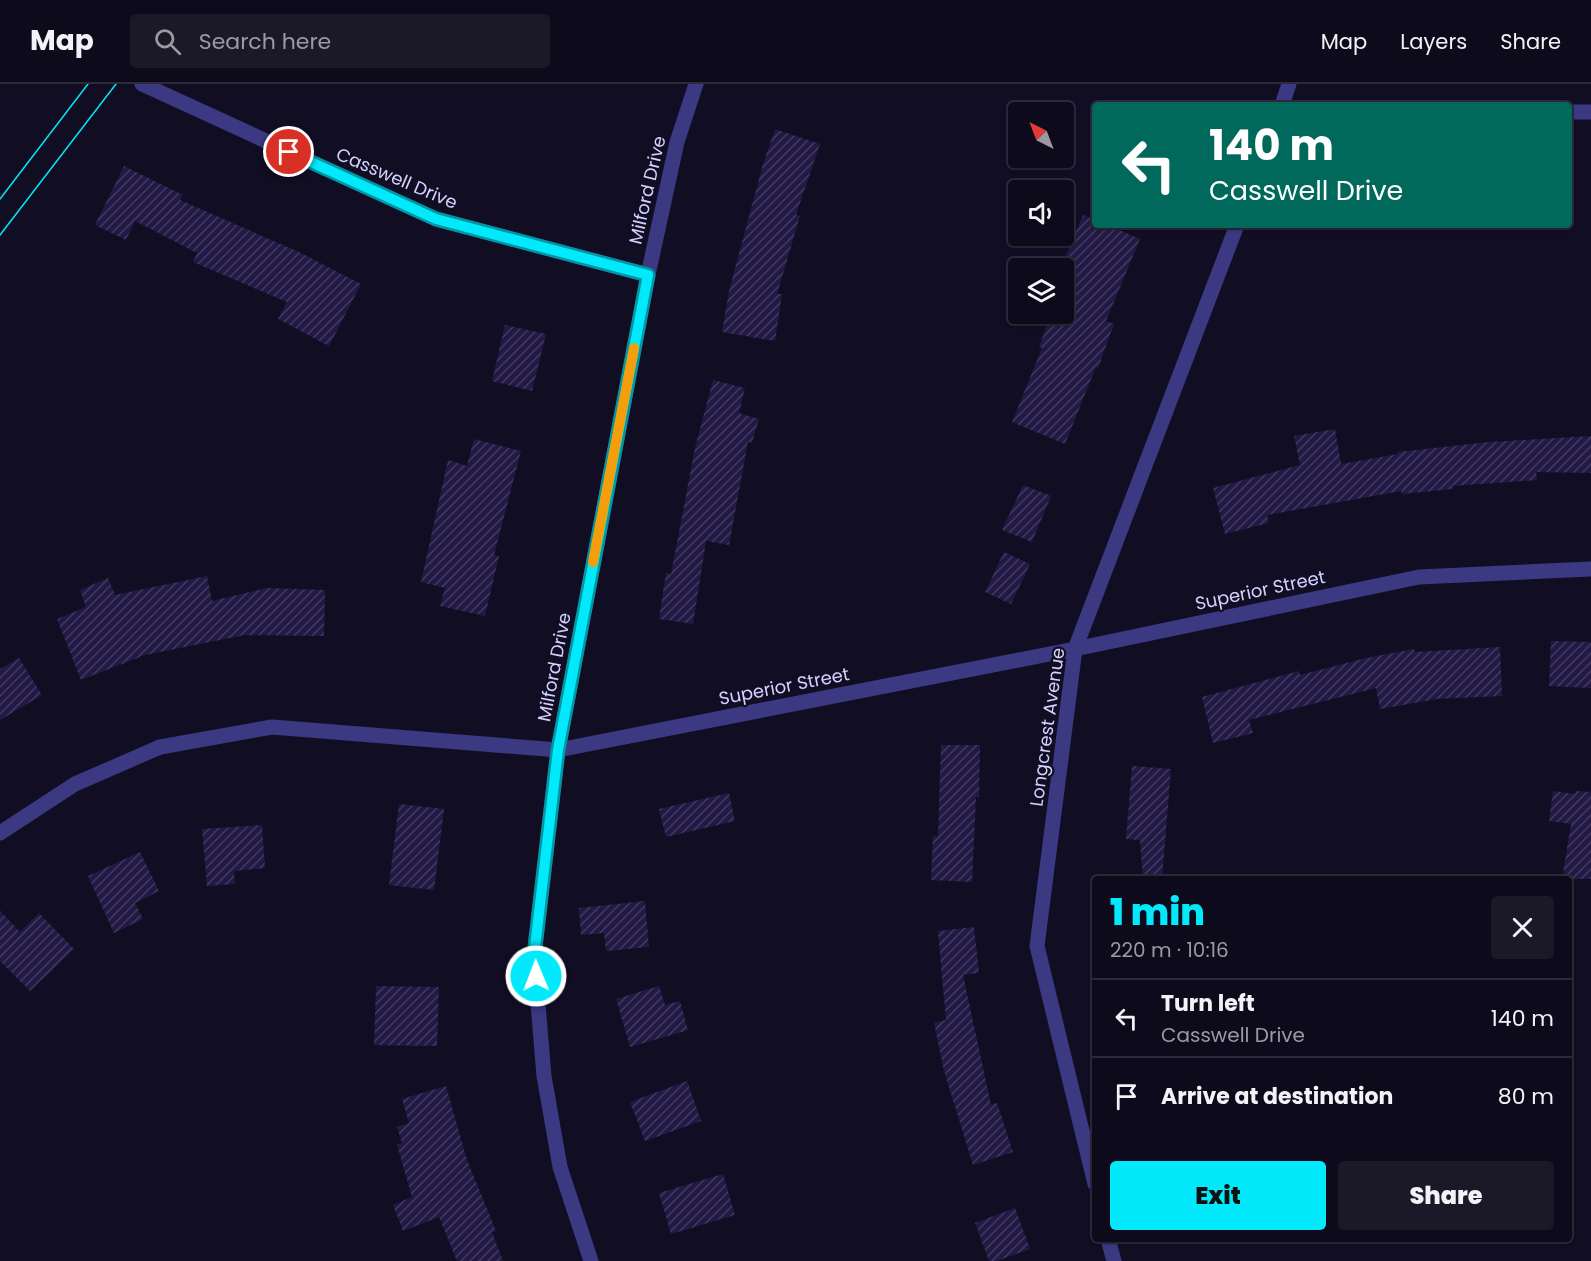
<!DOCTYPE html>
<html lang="en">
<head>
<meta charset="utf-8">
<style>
	:root { --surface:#0d0a1b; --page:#1b1828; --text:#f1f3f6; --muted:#9a9aa3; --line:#2d2b3a; --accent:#01e9fb }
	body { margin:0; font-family:Poppins,sans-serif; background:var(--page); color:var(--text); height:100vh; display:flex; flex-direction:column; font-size:22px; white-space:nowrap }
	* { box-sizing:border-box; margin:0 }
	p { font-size:20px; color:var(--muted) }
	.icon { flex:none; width:33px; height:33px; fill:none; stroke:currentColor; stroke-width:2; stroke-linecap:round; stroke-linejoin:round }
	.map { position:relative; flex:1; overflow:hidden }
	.sheet { position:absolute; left:1092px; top:792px; width:480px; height:366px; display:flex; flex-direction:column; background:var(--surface); border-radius:6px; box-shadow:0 2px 4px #0004,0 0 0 2px var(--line) }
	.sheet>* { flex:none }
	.guide { position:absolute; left:1092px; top:18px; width:480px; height:126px; border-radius:6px; box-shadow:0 2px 4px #0004,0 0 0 2px var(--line); background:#00695c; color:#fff; overflow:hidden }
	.needle { width:39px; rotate:318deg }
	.buttons { position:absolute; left:1008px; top:18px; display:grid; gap:12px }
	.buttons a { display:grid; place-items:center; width:66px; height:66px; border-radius:6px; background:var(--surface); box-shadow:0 2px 4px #0004,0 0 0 2px var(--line); font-size:30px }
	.pin { position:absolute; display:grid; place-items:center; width:51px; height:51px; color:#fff; margin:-26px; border:3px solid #fff; border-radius:50%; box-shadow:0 2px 6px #0007 }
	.me { position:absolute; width:66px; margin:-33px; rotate:359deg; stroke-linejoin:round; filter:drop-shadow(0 0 4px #0008) }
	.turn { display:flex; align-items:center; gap:21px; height:126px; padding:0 18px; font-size:27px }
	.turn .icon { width:78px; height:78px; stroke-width:2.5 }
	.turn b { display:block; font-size:42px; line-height:51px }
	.round { display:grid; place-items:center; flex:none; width:63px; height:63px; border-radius:6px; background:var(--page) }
	.head { display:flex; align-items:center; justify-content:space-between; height:102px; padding:0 18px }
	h1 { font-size:36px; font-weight:800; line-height:45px; color:var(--accent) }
	.primary-button { display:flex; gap:12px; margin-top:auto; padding:12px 18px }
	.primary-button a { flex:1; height:69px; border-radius:6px; background:var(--accent); color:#111; font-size:24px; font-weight:800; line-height:69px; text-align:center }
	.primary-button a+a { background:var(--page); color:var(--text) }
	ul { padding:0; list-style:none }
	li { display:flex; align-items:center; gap:18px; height:78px; padding:0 18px; border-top:2px solid var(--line) }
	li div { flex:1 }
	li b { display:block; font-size:22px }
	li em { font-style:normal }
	header { display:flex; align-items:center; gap:36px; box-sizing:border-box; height:84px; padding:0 30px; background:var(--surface); border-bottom:2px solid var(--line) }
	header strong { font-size:28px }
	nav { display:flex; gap:33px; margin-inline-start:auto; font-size:21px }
	.search { width:420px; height:54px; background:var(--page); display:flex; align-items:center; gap:15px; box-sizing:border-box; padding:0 21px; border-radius:6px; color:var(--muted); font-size:22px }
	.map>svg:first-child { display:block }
</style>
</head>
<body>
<header>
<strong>Map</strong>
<div class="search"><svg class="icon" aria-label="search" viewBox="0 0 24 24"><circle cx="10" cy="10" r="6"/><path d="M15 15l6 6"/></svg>Search here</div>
<nav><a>Map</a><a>Layers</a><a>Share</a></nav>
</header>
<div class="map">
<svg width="1591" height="1177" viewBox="0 0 1591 1177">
	<defs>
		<pattern id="building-hatch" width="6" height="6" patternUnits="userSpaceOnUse" patternTransform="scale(1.5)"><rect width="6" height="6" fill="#221a44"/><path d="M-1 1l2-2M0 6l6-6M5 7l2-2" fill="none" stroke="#413a60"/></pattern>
	</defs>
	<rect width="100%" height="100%" fill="#110e24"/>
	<g fill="url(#building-hatch)">
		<path d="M775,45l45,15 -24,71 4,1 -23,78h5l-7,47 -53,-9 7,-41 34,-127z"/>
		<path d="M124,82l59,29 -3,5 121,53 60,31 -32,62 -51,-27 9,-17 -94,-40 4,-9 -62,-32 -9,19 -31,-15z"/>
		<path d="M1083,131l12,5v5h13l32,14 -34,82 8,3 -16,44 -2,-1 -31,77 -53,-22 30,-74 -3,-1 12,-33h13v-53z"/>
		<path d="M505,241l41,9 -14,57 -40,-10z"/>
		<path d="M713,296l32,8 -6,25 20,6 -7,24 -4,-1 -19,103 -23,-4 -13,83 -34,-5 7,-46 5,1 24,-126z"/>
		<path d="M1335,345l6,35 57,-10v-2l91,-10 102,-6v37l-55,-1 1,8 -85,6 1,3 -51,5 -1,-3 -134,24 2,8 -44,11 -12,-46 87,-23 -6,-29z"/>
		<path d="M474,355l47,12 -27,104 5,1 -14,60 -45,-10 5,-18 -24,-6 27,-122 19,6z"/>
		<path d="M1023,401l28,11 -19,46 -30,-12z"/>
		<path d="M1004,468l26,12 -19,40 -26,-12z"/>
		<path d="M207,492l5,25 55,-13 58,2 -1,46 -79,-1 -100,20 -64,25 -24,-61 29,-12 -6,-17 28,-12 7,17z"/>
		<path d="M1551,557l40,1v46l-42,-2z"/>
		<path d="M1500,563l2,49 -65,3 -57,10 -4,-21 -127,32 4,13 -40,10 -11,-46 97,-26 1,4 66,-17 48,-9 1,3z"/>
		<path d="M19,574l23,37 -42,25v-51z"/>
		<path d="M941,661h39l-1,52h-3l-4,85 -41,-2 2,-44h5z"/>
		<path d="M1132,682l39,3 -9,110h-19l-3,-39 -14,-1z"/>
		<path d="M1553,707l22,3 1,-3 15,1v87h-29l9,-55 -22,-3z"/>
		<path d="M729,709l6,28 -69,16 -7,-28z"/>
		<path d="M399,720l45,5 -10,81 -45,-5z"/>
		<path d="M262,741l3,43 -31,3 1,13 -28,2 -5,-57z"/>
		<path d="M140,768l19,39 -24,12 8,16 -29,14 -26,-57z"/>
		<path d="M645,817l4,46 -43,4 -2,-18 -23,2 -2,-27z"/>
		<path d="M0,827l20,21 19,-19 35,36 -44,42 -30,-30z"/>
		<path d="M974,843l5,46 -16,2 28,130 6,-2 16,49 -40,13 -29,-94 -10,-48 12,-3 -8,-89z"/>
		<path d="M376,902l63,1 -2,59 -63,-1z"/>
		<path d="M659,902l6,19 15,-4 8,29 -58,17 -14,-48z"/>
		<path d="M687,997l14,40 -56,20 -15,-39z"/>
		<path d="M446,1002l21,74 29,71 -4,1 11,29h-46l-18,-44 -36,14 -10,-26 19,-8 -15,-52 5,-2 -5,-16 12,-4 -7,-24z"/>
		<path d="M723,1090l12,41 -64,19 -12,-41z"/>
		<path d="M1015,1124l15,41 -33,12h-8l-14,-38z"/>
	</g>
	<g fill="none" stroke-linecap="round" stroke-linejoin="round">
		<g stroke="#3a3982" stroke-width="15">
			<path d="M142,0l294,135 212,56"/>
			<path d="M1282,21l7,-21"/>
			<path d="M1569,28h22"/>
			<path d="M0,749l75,-49 85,-37 112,-20 286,23 517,-101 344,-72 172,-8"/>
			<path d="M1095,1100l-58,-238 38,-297 162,-424"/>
			<path d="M1108,1155l6,22"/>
			<path d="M591,1177l-31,-94 -16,-91 -10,-120 24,-206 90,-475 29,-133 19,-58"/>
		</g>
		<g stroke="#01e9fb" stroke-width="1.5">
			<path d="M0,115l88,-115"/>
			<path d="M0,151l116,-151"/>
		</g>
	</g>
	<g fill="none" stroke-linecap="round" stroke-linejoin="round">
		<defs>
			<path id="route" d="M289,68l147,67 212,56 -90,475 -24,206 2,20"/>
		</defs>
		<use href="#route" stroke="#0197a3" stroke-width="15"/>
		<use href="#route" stroke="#01e9fb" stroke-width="10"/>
		<path stroke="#f59e0b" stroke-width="10" d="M593,478l41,-214"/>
	</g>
	<g text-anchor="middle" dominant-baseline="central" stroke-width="4.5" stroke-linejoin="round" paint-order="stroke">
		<g font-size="18" fill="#d5d1ff" stroke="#110e24">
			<text transform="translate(397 94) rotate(23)">Casswell Drive</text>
			<text transform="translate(647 106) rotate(-77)">Milford Drive</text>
			<text transform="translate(1260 506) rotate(-12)">Superior Street</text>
			<text transform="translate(554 583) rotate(-79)">Milford Drive</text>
			<text transform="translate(784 602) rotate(-11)">Superior Street</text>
			<text transform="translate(1047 643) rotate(-82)">Longcrest Avenue</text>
		</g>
	</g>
</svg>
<div class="buttons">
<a><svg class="needle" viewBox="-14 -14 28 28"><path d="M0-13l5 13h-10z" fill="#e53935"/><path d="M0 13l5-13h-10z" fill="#9a9aa3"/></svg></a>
<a><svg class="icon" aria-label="sound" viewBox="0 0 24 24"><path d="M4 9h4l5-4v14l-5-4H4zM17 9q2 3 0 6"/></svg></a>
<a><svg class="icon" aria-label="layers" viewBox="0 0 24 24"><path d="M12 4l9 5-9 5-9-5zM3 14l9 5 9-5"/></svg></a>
</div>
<div class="pin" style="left:289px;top:68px;background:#d93025"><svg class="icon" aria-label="arrive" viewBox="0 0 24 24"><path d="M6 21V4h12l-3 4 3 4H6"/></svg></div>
<svg class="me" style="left:536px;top:892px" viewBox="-20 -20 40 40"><circle r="17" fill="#01e9fb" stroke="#fff" stroke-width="3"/><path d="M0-11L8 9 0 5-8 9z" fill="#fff"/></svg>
<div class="guide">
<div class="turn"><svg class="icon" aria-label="left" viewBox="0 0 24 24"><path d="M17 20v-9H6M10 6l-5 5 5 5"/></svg><div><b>140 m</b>Casswell Drive</div></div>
</div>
<section class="sheet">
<div class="head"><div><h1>1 min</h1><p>220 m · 10:16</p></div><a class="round"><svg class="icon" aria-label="close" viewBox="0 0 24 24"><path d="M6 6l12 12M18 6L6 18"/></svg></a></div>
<ul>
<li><svg class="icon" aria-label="left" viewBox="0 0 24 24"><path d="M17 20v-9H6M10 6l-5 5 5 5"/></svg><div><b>Turn left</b><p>Casswell Drive</p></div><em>140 m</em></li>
<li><svg class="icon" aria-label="arrive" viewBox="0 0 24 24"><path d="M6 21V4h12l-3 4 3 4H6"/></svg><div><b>Arrive at destination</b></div><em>80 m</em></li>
</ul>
<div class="primary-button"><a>Exit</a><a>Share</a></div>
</section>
</div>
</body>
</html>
